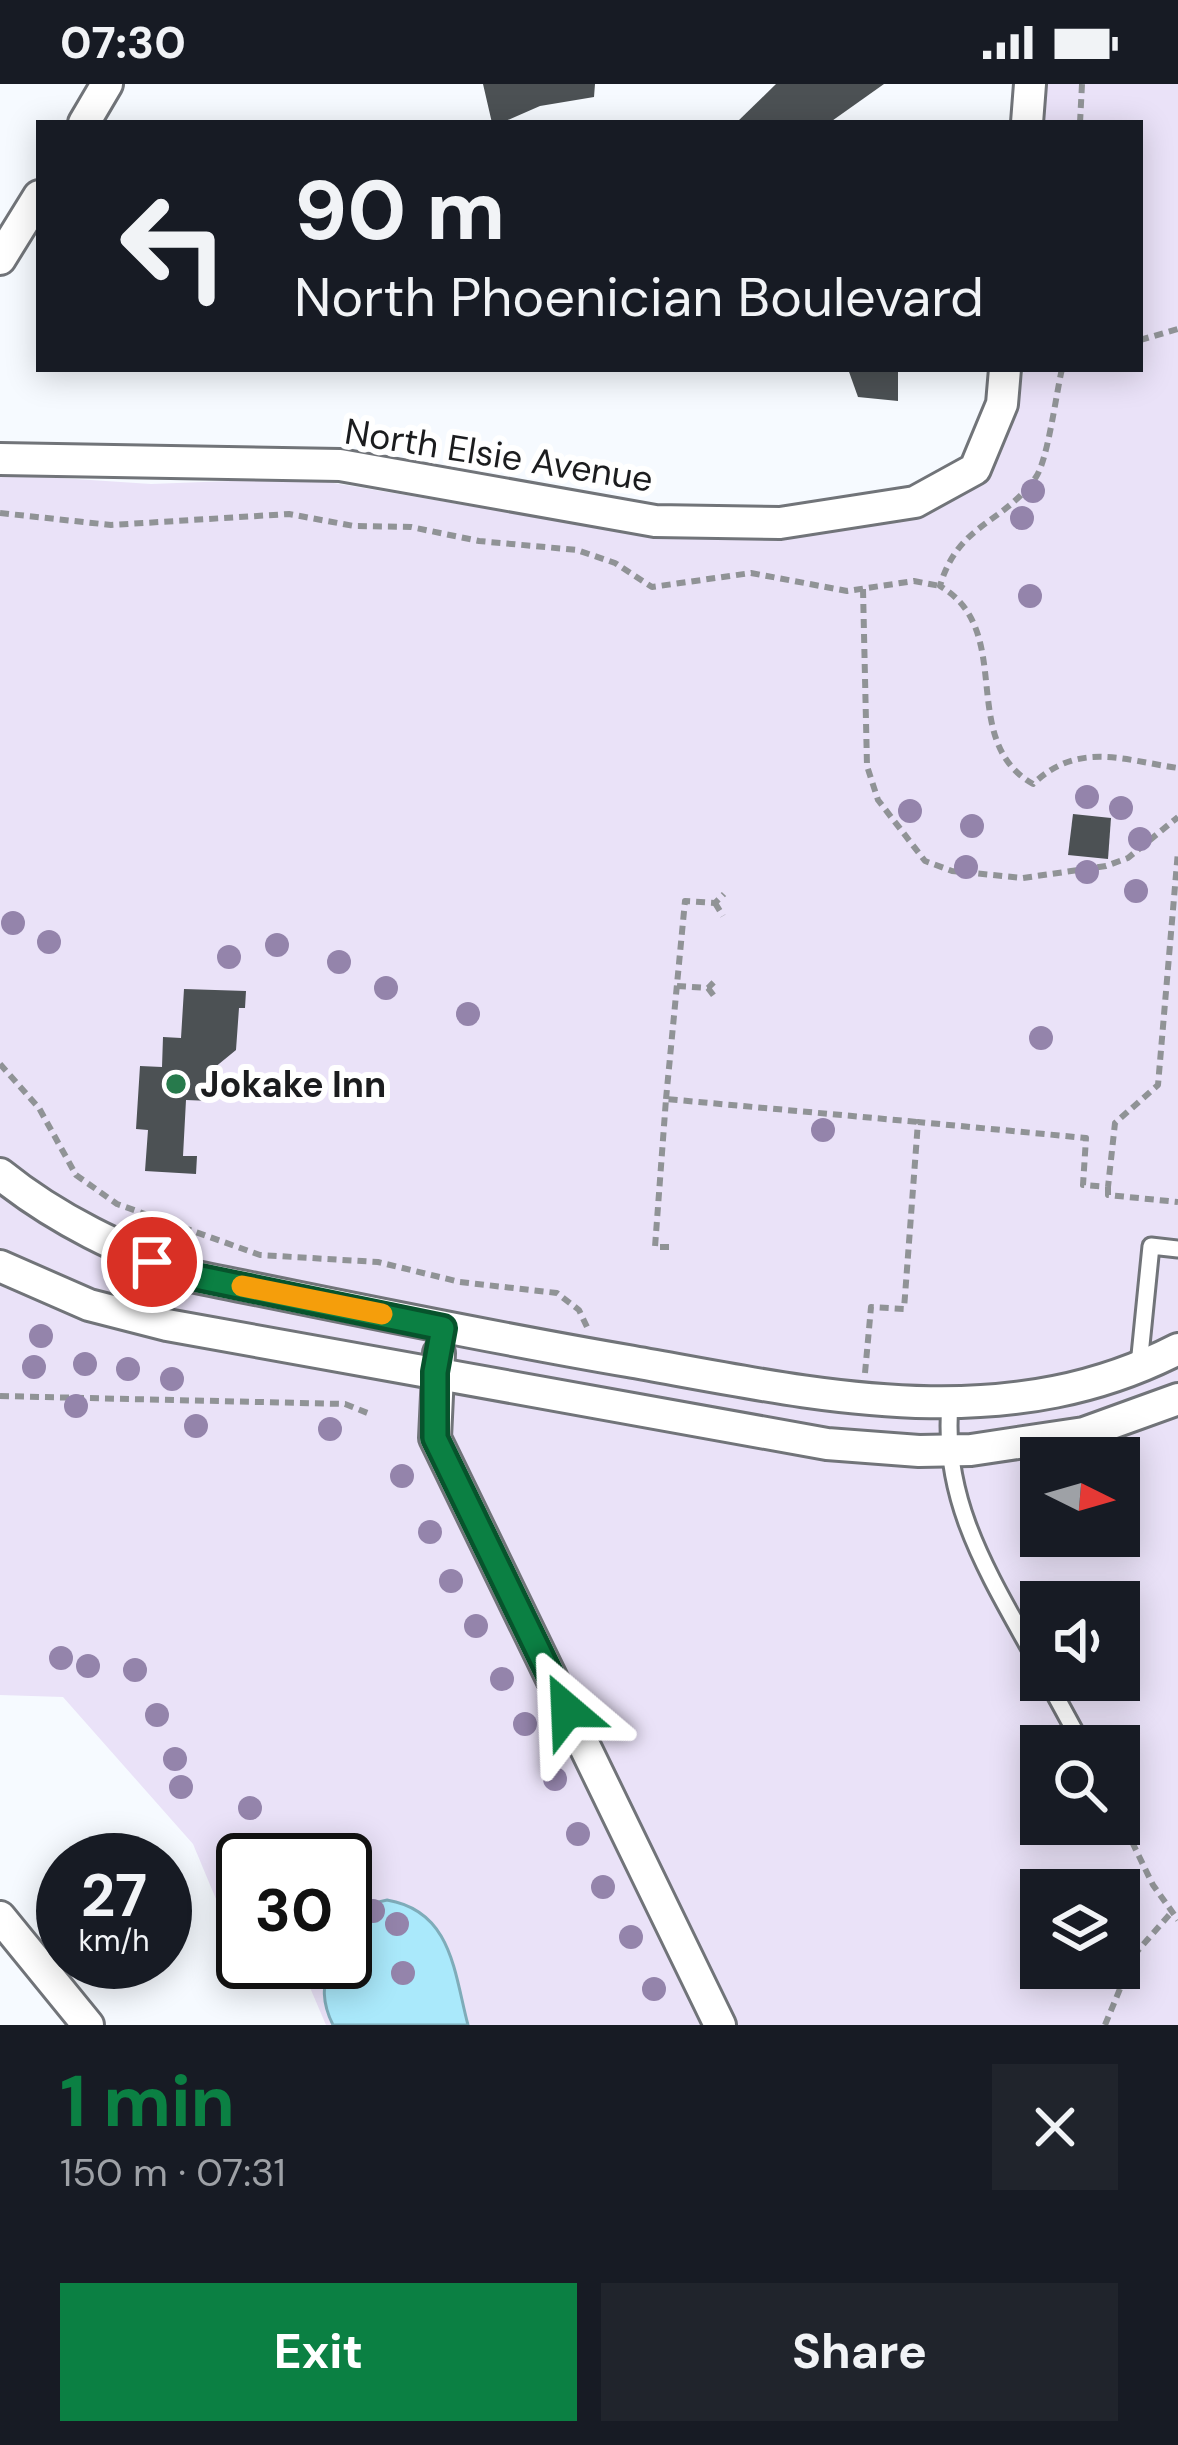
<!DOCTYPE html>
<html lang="en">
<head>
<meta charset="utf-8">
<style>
	:root { --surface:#171b24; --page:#20242c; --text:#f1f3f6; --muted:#9ea1a6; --accent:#0b8043 }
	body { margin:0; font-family:"DM Sans",sans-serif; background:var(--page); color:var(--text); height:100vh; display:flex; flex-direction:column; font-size:45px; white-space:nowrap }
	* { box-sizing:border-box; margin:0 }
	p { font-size:39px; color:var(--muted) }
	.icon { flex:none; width:66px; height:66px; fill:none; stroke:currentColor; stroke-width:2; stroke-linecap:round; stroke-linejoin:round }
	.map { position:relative; height:1941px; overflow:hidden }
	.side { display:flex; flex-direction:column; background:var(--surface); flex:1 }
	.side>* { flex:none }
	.banner { position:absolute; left:36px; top:36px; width:1107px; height:252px; border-radius:0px; box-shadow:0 6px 30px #0003; background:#171b24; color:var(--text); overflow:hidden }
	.needle { width:78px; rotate:95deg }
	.fabs { position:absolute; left:1020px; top:1353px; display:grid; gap:24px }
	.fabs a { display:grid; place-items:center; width:120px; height:120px; border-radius:0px; background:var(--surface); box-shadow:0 6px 30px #0003; font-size:60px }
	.speed { position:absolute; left:36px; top:1749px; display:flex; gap:24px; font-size:60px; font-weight:700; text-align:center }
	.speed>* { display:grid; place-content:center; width:156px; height:156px; border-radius:50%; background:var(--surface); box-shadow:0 6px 30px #0003; line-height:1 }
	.speed small { font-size:30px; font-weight:400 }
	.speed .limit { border:6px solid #111; border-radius:18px; background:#fff; color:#111 }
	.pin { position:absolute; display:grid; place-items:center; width:102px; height:102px; color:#fff; margin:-51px; border:6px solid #fff; border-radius:50%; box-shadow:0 3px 12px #0007 }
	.me { position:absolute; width:132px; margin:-66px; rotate:334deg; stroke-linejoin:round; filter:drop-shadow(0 0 9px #0008) }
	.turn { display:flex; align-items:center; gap:42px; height:252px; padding:0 60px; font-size:54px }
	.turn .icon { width:156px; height:156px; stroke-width:2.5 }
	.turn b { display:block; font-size:84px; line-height:102px }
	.round { display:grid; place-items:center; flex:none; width:126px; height:126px; border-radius:0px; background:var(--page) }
	.headline { display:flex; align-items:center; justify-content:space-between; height:204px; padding:0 60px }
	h1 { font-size:72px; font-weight:700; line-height:90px; color:var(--accent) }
	.action { display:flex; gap:24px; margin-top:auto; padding:24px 60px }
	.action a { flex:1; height:138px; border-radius:0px; background:var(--accent); color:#fff; font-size:48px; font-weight:700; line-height:138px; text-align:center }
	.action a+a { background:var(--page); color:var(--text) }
	.status { display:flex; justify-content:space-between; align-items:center; height:84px; padding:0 60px; background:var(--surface); direction:ltr }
	.status svg { height:33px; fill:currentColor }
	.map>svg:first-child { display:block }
</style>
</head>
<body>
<div class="status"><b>07:30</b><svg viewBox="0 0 49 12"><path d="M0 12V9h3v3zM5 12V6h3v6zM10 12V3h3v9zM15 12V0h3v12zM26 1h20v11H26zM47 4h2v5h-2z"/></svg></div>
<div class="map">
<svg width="1178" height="1941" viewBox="0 0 1178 1941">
	<rect width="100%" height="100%" fill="#f6faff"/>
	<path fill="#eae2f8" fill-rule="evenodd" d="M1042,0h136v1941h-852l-27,-63h46v-102h-102v64l-22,-13 -28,-67 -130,-147 -63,-2v-1221l151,10 153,-6 350,59 127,-1 141,-20 62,-38 30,-58 10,-51h116v-246h-101zM1041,1374h78v78h-78zM1041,1518h78v78h-78zM1041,1662h78v78h-78zM1041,1806h78v78h-78z"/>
	<path fill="#aae9fb" stroke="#7facb9" stroke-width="3" d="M387,1816c65,11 67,72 81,125h-135c-11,-22 -11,-39 -3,-63h15v-35l20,-22z"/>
	<g fill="#4c5154">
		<path d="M483,0h112l-1,13 -54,9 -39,17h-9z"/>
		<path d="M776,0h108l-55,39h-93z"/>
		<path d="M848,285h50v32l-40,-4z"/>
		<path d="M1073,730l38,4 -3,41 -40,-4z"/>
		<path d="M184,905l62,2 -1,17h-6l-3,42 -22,18 -3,33 -25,-1 -3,56h14l-1,18 -51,-3 3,-41 -12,-1 4,-63 22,1 1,-30 18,1z"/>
	</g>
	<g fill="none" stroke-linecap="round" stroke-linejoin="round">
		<defs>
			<g id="service">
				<path d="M1139,1281l12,-119 27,3"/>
				<path d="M950,1320c-9,102 44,178 91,265"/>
				<path d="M1047,1596l36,66"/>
			</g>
			<g id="minor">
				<path d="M84,39l23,-39"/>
				<path d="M1027,39l3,-39"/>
				<path d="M0,175l39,-63"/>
				<path d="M0,375l340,6 315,56 125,2 135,-21 60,-33 27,-65 3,-35"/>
				<path d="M0,1090c58,47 122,76 191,102 145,29 290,60 437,85 186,33 373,79 550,-12"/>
				<path d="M0,1182l89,39 78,20 660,119 92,7 52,-1 113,-17 94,-34"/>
				<path d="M439,1269l-4,85 285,587"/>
				<path d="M0,1833l88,108"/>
			</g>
		</defs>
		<use href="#service" stroke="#717479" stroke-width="21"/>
		<use href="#minor" stroke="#717479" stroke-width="36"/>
		<g stroke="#909396" stroke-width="6" stroke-dasharray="9 6" stroke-linecap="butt">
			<path d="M1080,39l2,-39"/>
			<path d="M1140,256l38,-11"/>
			<path d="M1062,285c-6,25 -14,90 -26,108 -32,47 -78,46 -96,109 77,45 16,154 93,198 45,-43 90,-24 145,-16"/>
			<path d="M0,429l111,12 178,-11 65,12 57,1 68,14 98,9 38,13 37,24 99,-14 96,18 67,-10 26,5"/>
			<path d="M863,505l4,177 11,34 47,61 27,10 71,7 83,-12 22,-8 50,-41"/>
			<path d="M715,819l8,13"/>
			<path d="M677,902l31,2 8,-8"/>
			<path d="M708,904l9,12"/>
			<path d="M0,980l39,44 37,67 41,29 143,51 118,7 82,20 97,11 22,17 8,17"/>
			<path d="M666,1015l19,-198 30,2 9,-9"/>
			<path d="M1108,1103v8l70,7"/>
			<path d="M669,1163h-14l11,-148 252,23"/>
			<path d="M865,1289l6,-66 33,2 14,-187 168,16 -3,47 25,2 7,-64 43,-38 20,-234"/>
			<path d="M0,1312l345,8 25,10"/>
			<path d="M1119,1731l34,70 25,35"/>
			<path d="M1105,1941l29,-70 36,-41"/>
		</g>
		<use href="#service" stroke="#fff" stroke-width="15"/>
		<use href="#minor" stroke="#fff" stroke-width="30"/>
	</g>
	<g fill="#9484ab">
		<circle cx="1033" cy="407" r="12"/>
		<circle cx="1022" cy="434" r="12"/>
		<circle cx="1030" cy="512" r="12"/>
		<circle cx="1087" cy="713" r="12"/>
		<circle cx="1121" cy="724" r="12"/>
		<circle cx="910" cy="727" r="12"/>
		<circle cx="972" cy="742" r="12"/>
		<circle cx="1140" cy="755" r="12"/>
		<circle cx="966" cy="783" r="12"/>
		<circle cx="1087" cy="788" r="12"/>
		<circle cx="1136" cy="807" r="12"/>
		<circle cx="13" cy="839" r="12"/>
		<circle cx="49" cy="858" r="12"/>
		<circle cx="277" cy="861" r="12"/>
		<circle cx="229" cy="873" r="12"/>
		<circle cx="339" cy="878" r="12"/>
		<circle cx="386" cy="904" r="12"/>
		<circle cx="468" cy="930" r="12"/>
		<circle cx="1041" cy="954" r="12"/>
		<circle cx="823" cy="1046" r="12"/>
		<circle cx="41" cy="1252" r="12"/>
		<circle cx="85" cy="1280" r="12"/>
		<circle cx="34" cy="1283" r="12"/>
		<circle cx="128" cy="1285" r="12"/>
		<circle cx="172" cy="1295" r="12"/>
		<circle cx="76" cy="1322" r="12"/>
		<circle cx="196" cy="1342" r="12"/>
		<circle cx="330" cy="1345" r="12"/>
		<circle cx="402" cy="1392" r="12"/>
		<circle cx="430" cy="1448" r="12"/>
		<circle cx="451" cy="1497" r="12"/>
		<circle cx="476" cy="1542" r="12"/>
		<circle cx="61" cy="1574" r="12"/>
		<circle cx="88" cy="1582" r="12"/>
		<circle cx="135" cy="1586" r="12"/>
		<circle cx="502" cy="1595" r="12"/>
		<circle cx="157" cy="1631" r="12"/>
		<circle cx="525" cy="1640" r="12"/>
		<circle cx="175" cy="1675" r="12"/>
		<circle cx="555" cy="1695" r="12"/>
		<circle cx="181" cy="1703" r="12"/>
		<circle cx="250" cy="1724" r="12"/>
		<circle cx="578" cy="1750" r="12"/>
		<circle cx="603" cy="1803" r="12"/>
		<circle cx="373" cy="1827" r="12"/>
		<circle cx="397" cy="1840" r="12"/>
		<circle cx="631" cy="1853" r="12"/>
		<circle cx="403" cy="1889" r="12"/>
		<circle cx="654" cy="1905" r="12"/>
	</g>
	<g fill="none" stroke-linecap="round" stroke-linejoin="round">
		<defs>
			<path id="route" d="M152,1178l39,14 252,52 -8,44v66l132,272"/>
		</defs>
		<use href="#route" stroke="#07532c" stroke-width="30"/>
		<use href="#route" stroke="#0b8043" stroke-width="21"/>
		<path stroke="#f59e0b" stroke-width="21" d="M242,1202l140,28"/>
	</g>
	<circle fill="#277a4c" stroke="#fff" stroke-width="4.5" cx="176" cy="1000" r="12"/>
	<g text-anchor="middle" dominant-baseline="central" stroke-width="12" stroke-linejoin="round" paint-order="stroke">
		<g font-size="36" fill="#1b1c1e" stroke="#fff">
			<text transform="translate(499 371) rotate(9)">North Elsie Avenue</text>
		</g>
		<g font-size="36" font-weight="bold" fill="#1b1c1e" stroke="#fff" text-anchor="start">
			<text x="200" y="1000">Jokake Inn</text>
		</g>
	</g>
</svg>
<div class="fabs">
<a><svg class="needle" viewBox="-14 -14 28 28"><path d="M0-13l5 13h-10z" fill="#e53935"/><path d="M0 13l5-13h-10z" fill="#9ea1a6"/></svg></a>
<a><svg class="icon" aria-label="sound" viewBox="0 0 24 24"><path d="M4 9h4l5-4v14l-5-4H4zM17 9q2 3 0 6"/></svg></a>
<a><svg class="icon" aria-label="search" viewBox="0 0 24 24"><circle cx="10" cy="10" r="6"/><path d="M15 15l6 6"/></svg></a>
<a><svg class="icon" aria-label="layers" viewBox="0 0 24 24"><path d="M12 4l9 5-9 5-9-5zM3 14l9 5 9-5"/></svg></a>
</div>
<div class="speed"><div>27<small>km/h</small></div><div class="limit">30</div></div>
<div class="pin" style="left:152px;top:1178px;background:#d93025"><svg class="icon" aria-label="arrive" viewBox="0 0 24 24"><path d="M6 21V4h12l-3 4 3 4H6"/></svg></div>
<svg class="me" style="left:567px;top:1626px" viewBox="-20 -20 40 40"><path d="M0-17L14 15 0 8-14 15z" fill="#0b8043" stroke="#fff" stroke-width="4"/></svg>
<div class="banner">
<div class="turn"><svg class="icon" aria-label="left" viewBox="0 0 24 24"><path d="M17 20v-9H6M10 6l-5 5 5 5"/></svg><div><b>90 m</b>North Phoenician Boulevard</div></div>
</div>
</div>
<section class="side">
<div class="headline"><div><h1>1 min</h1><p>150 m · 07:31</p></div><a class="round"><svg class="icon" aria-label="close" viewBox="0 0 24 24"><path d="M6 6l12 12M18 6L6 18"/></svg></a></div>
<div class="action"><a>Exit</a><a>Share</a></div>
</section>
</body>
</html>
